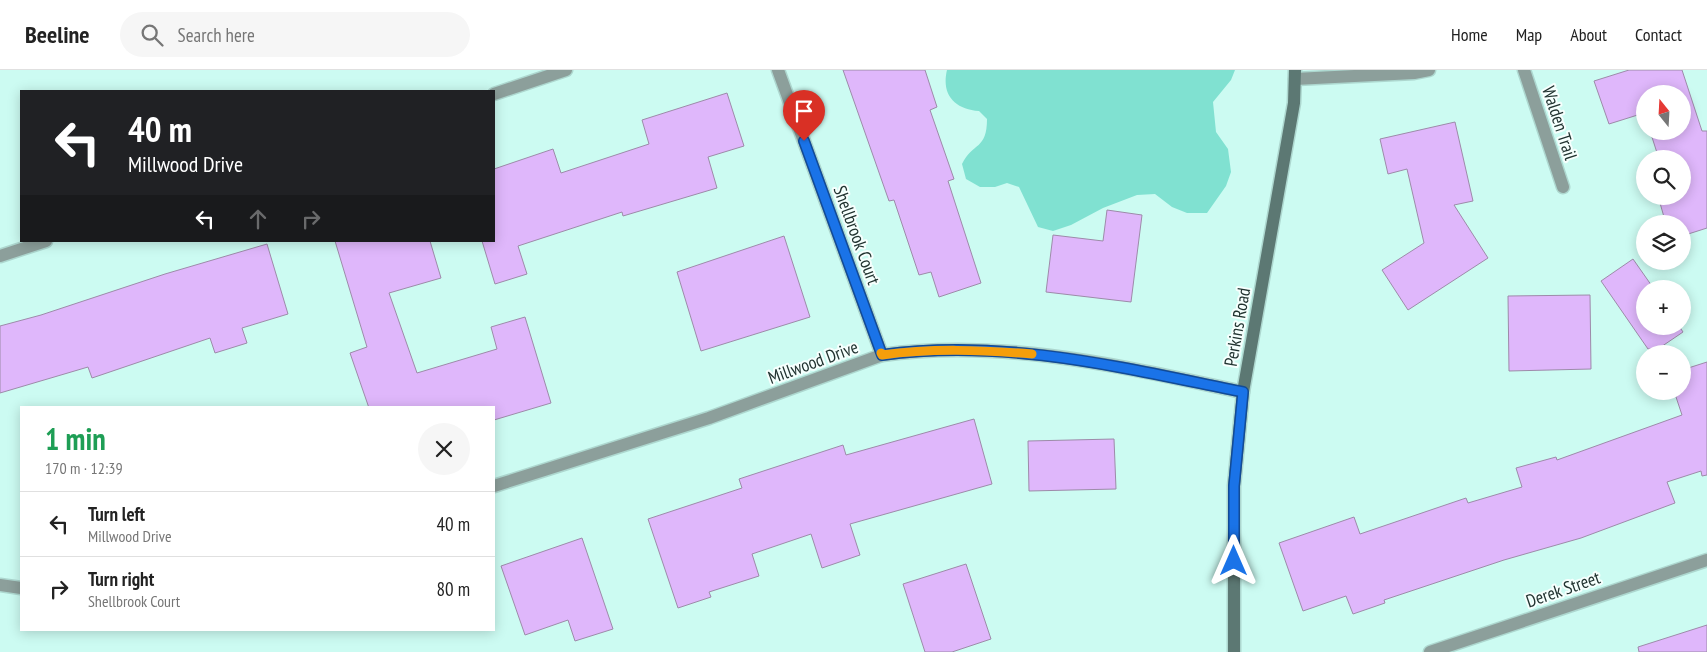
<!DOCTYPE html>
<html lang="en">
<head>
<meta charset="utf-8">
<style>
	:root { --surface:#fff; --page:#f6f6f6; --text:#222; --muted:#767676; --line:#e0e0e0 }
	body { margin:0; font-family:"PT Sans Narrow",sans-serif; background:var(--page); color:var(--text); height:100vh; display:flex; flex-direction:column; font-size:19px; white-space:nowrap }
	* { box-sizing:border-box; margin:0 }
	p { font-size:16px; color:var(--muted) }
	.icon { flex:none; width:28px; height:28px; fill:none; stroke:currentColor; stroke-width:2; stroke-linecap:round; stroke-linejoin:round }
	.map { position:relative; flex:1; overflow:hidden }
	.sheet { position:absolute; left:20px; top:336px; width:475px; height:225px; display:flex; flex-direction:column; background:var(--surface); border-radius:0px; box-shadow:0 2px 12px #0003 }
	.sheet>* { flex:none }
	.top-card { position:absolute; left:20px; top:20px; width:475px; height:152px; border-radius:0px; box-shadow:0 2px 12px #0003; background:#202124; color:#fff; overflow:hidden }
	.needle { width:32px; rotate:342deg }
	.tools { position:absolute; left:1636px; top:15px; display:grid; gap:10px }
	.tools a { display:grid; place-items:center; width:55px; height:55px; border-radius:50%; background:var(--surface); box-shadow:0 2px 12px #0003; font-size:25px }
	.pin { position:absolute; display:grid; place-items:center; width:42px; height:42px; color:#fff; margin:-51px -21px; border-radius:50% 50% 50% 0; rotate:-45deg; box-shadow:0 0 5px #0007 }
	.pin .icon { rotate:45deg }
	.me { position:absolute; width:55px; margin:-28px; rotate:0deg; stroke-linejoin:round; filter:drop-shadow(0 0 4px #0008) }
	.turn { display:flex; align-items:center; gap:18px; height:105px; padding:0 25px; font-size:22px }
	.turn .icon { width:65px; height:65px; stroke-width:2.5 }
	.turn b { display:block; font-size:35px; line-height:42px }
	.lanes { display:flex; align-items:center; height:48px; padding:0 25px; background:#0003; justify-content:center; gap:25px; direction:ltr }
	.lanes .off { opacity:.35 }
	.round { display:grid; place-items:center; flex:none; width:52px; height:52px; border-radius:26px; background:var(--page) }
	.overview { display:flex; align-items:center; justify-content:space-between; height:85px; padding:0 25px }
	h1 { font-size:30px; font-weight:700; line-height:38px; color:#1e9e55 }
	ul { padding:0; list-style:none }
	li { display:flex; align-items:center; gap:15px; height:65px; padding:0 25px; border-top:1px solid var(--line) }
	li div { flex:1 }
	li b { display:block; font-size:19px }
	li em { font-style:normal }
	header { display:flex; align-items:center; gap:30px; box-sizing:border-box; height:70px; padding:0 25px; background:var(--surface); border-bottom:1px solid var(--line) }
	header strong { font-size:24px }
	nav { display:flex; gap:28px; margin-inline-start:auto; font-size:18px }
	.search { width:350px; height:45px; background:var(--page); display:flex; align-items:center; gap:12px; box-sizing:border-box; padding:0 18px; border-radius:28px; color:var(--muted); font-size:19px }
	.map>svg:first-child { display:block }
</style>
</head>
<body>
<header>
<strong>Beeline</strong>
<div class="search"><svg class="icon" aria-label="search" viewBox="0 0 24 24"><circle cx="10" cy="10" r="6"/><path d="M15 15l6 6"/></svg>Search here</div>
<nav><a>Home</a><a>Map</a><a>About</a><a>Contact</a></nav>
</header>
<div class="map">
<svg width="1707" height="582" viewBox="0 0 1707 582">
	<rect width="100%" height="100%" fill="#ccfbf2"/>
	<path fill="#80e1d1" d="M947,0h288l-4,10 -18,22 3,30 12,17 3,23 -5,14 -19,27h-20l-15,-6 -17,-13 -18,1 -34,13 -32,17 -18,6 -15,-4 -19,-40 -12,-4 -12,4h-15l-14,-8 -4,-15c11,-22 25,-14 25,-45l-8,-8c-24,-2 -38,-16 -32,-41z"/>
	<g fill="#dfb7fb" stroke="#9d8ba9">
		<path d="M843,0h82l12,37 -7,3 24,69 -6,2 33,102 -42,14 -8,-25 -12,3 -25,-75 -5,1z"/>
		<path d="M1629,0h53l20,61h5v97l-25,8v-12h-16l-8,-28h24v-37h-23l-9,-28h32v-37h-37v21l-1,-2 -35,11 -15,-43z"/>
		<path d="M727,23l17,53 -36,11 9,31 -94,28 -1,-4 -104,34 9,28 -32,10 -13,-43h12v-72l59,-20 8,24 88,-29 -7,-24z"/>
		<path d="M1455,52l18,79 -19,4 34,53 -80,52 -26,-40 42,-27 -17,-74 -19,5 -8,-35z"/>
		<path d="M1107,140l35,5 -11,87 -85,-10 7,-57 50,6z"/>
		<path d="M784,166l26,81 -109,34 -24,-79z"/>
		<path d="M335,171h95l11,37 -52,15 28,80 80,-24 -6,-22 34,-10 26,86 -57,17v-12h-125l-19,-55 17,-6z"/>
		<path d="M267,174l21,70 -46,14 5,15 -32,10 -5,-15 -118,40 -4,-11 -88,26v-67l41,-11 124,-41z"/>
		<path d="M1633,189l21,30h-9v37h34l4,6 -28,19v-2h-7l-47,-68z"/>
		<path d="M1590,225l1,74 -82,2 -1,-75z"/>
		<path d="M1707,292v113l-5,1 -1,-5 -34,11 8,21 -94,35 -77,22 -120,40 1,3 -32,11 -7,-18 -43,15 -24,-68 75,-26 6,17 106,-36 2,5 54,-16 -6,-19 40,-11 1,3 125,-45 -8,-24h8v-21z"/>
		<path d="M974,349l18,65 -142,40 10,31 -38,13 -11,-34 -59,20 7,22 -50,16 2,5 -33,11 -30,-89 94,-31 -3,-9 104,-34 3,10z"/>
		<path d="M1114,369l2,50 -87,2 -1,-50z"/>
		<path d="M582,468l31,91 -38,12 -7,-21 -43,15 -24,-69z"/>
		<path d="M966,494l25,75 -39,13h-27l-22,-68z"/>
		<path d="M1707,555v27h-68l-1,-5z"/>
	</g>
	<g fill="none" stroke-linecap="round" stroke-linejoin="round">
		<defs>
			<g id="minor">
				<path d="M778,0l104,285"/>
				<path d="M1524,0l39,117"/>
				<path d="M1295,9l119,-6 15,-3"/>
				<path d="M494,24l72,-24"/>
				<path d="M0,186l46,-15"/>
				<path d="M494,416l215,-68 173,-63c122,-17 242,12 361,37"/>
				<path d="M0,515l21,3"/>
				<path d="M1430,582l277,-92"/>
			</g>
			<path id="secondary" d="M1234,582v-166l9,-94 51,-289 1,-33"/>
		</defs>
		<use href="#minor" stroke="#add7cf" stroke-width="15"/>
		<use href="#secondary" stroke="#add7cf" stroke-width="15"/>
		<use href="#minor" stroke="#8c9f9b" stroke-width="12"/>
		<use href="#secondary" stroke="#5c7873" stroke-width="12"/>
	</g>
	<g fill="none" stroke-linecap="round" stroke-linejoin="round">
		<defs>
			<path id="route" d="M804,71l78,214c124,-17 241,13 361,37l-9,94v75"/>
		</defs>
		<use href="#route" stroke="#114b97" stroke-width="12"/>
		<use href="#route" stroke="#1a73e8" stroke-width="9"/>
		<path stroke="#f59e0b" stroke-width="9" d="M881,283l1,2c50,-7 99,-5 150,-1"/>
	</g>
	<g text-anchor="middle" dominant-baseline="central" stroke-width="4" stroke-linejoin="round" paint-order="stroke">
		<g font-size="18" fill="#213330" stroke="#f6fffd">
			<text transform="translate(1560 53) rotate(72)">Walden Trail</text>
			<text transform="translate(857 165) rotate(70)">Shellbrook Court</text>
			<text transform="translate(1237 257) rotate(-80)">Perkins Road</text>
			<text transform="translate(813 292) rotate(-20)">Millwood Drive</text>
			<text transform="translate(1563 519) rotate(-19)">Derek Street</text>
		</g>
	</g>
</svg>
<div class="tools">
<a><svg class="needle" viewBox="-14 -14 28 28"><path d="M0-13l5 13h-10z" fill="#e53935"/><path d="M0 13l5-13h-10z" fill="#767676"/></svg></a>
<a><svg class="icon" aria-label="search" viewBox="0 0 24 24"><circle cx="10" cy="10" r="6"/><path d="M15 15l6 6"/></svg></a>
<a><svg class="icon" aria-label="layers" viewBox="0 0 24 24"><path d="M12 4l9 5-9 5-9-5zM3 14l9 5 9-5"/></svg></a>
<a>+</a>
<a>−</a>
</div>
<div class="pin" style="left:804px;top:71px;background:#d93025"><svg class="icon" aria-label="arrive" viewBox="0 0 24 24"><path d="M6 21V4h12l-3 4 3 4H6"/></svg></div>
<svg class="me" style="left:1234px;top:491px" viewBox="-20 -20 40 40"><path d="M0-17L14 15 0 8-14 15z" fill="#1a73e8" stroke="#fff" stroke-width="4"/></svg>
<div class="top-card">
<div class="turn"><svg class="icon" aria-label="left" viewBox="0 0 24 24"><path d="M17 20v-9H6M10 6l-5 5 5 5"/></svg><div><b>40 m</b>Millwood Drive</div></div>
<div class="lanes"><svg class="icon" aria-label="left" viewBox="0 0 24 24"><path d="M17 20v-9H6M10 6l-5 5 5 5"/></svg><svg class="icon off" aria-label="ahead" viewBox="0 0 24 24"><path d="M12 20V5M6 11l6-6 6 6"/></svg><svg class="icon off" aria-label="right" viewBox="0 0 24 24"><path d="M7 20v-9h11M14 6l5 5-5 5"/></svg></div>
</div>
<section class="sheet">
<div class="overview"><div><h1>1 min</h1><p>170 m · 12:39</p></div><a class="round"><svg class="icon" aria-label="close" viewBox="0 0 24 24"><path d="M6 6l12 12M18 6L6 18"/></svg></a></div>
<ul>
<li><svg class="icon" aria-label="left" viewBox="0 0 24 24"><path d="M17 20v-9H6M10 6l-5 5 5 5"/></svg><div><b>Turn left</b><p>Millwood Drive</p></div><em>40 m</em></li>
<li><svg class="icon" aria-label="right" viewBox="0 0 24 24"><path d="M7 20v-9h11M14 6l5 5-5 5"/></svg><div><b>Turn right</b><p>Shellbrook Court</p></div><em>80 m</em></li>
</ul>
</section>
</div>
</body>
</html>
